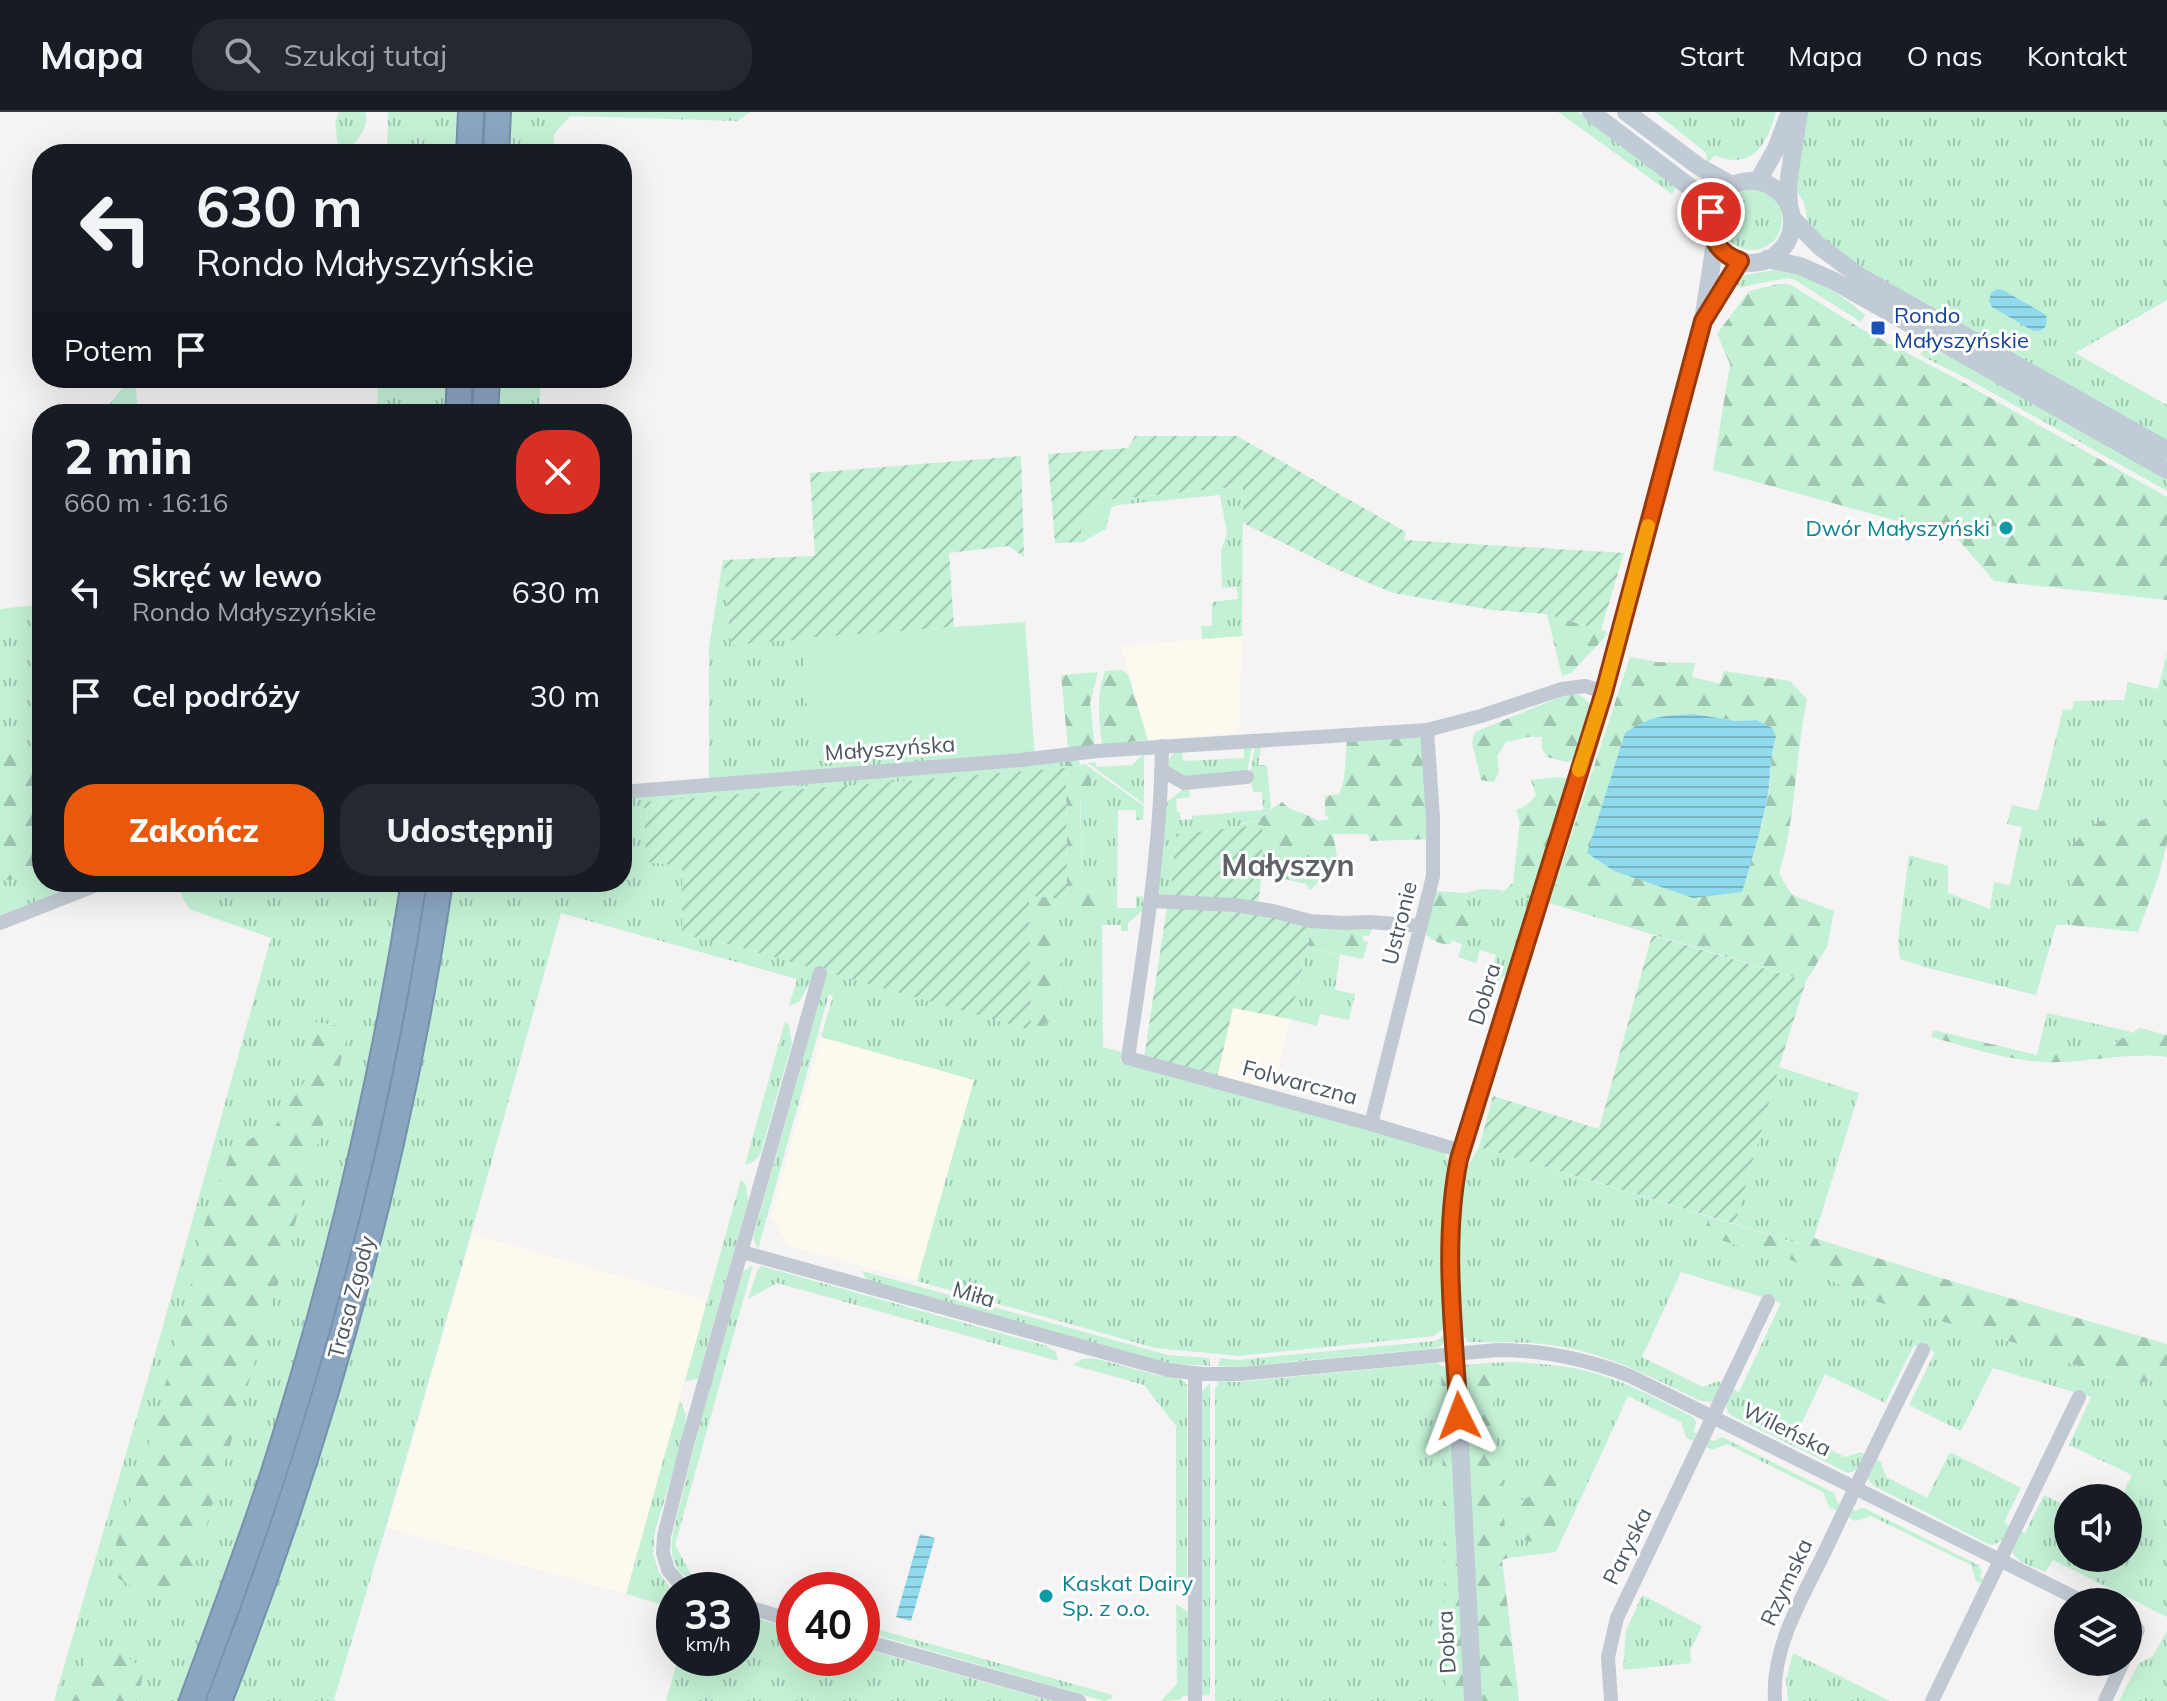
<!DOCTYPE html>
<html lang="pl">
<head>
<meta charset="utf-8">
<style>
	:root { --surface:#171b24; --page:#242831; --text:#f1f3f6; --muted:#9ea1a6; --line:#363941; --accent:#ea580c }
	body { margin:0; font-family:Mulish,sans-serif; background:var(--page); color:var(--text); height:100vh; display:flex; flex-direction:column; font-size:30px; white-space:nowrap }
	* { box-sizing:border-box; margin:0 }
	p { font-size:26px; color:var(--muted) }
	.icon { flex:none; width:44px; height:44px; fill:none; stroke:currentColor; stroke-width:2; stroke-linecap:round; stroke-linejoin:round }
	.map { position:relative; flex:1; overflow:hidden }
	.drawer { position:absolute; left:32px; top:292px; width:600px; height:488px; display:flex; flex-direction:column; background:var(--surface); border-radius:32px; box-shadow:0 8px 32px #0002 }
	.drawer>* { flex:none }
	.hud { position:absolute; left:32px; top:32px; width:600px; height:244px; border-radius:32px; box-shadow:0 8px 32px #0002; background:#171b24; color:var(--text); overflow:hidden }
	.tools { position:absolute; left:2054px; top:1372px; display:grid; gap:16px }
	.tools a { display:grid; place-items:center; width:88px; height:88px; border-radius:50%; background:var(--surface); box-shadow:0 8px 32px #0002; font-size:40px }
	.speed { position:absolute; left:656px; top:1460px; display:flex; gap:16px; font-size:40px; font-weight:700; text-align:center }
	.speed>* { display:grid; place-content:center; width:104px; height:104px; border-radius:50%; background:var(--surface); box-shadow:0 8px 32px #0002; line-height:1 }
	.speed small { font-size:20px; font-weight:400 }
	.speed .limit { border:12px solid #d22; background:#fff; color:#111 }
	.pin { position:absolute; display:grid; place-items:center; width:68px; height:68px; color:#fff; margin:-34px; border:4px solid #fff; border-radius:50%; box-shadow:0 2px 8px #0007 }
	.me { position:absolute; width:88px; margin:-44px; rotate:357deg; stroke-linejoin:round; filter:drop-shadow(0 0 6px #0008) }
	.turn { display:flex; align-items:center; gap:28px; height:168px; padding:0 32px; font-size:36px }
	.turn .icon { width:104px; height:104px; stroke-width:2.5 }
	.turn b { display:block; font-size:56px; line-height:68px }
	.then { display:flex; align-items:center; height:76px; padding:0 32px; background:#0003; gap:16px; font-size:30px }
	.round { display:grid; place-items:center; flex:none; width:84px; height:84px; border-radius:32px; background:var(--page) }
	.headline { display:flex; align-items:center; justify-content:space-between; height:136px; padding:0 32px }
	h1 { font-size:48px; font-weight:800; line-height:60px }
	.primary-button { display:flex; gap:16px; margin-top:auto; padding:16px 32px }
	.primary-button a { flex:1; height:92px; border-radius:32px; background:var(--accent); color:#fff; font-size:32px; font-weight:800; line-height:92px; text-align:center }
	.primary-button a+a { background:var(--page); color:var(--text) }
	ul { padding:0; list-style:none }
	li { display:flex; align-items:center; gap:24px; height:104px; padding:0 32px }
	li div { flex:1 }
	li b { display:block; font-size:30px }
	li em { font-style:normal }
	header { display:flex; align-items:center; gap:48px; box-sizing:border-box; height:112px; padding:0 40px; background:var(--surface); border-bottom:2px solid var(--line) }
	header strong { font-size:38px }
	nav { display:flex; gap:44px; margin-inline-start:auto; font-size:28px }
	.search { width:560px; height:72px; background:var(--page); display:flex; align-items:center; gap:20px; box-sizing:border-box; padding:0 28px; border-radius:32px; color:var(--muted); font-size:30px }
	.map>svg:first-child { display:block }
</style>
</head>
<body>
<header>
<strong>Mapa</strong>
<div class="search"><svg class="icon" aria-label="search" viewBox="0 0 24 24"><circle cx="10" cy="10" r="6"/><path d="M15 15l6 6"/></svg>Szukaj tutaj</div>
<nav><a>Start</a><a>Mapa</a><a>O nas</a><a>Kontakt</a></nav>
</header>
<div class="map">
<svg width="2167" height="1589" viewBox="0 0 2167 1589">
	<defs>
		<pattern id="grass-tufts" width="24" height="20" patternUnits="userSpaceOnUse" patternTransform="scale(2)"><rect width="24" height="20" fill="#c3f1d5"/><path d="M3 7l-1-3M5 7V3M7 7l1-3M15 17l-1-3M17 17v-4M19 17l1-3" fill="none" stroke="#a0c6b0"/></pattern>
		<pattern id="forest-firs" width="22" height="20" patternUnits="userSpaceOnUse" patternTransform="scale(2)"><rect width="22" height="20" fill="#c3f1d5"/><path d="M5 1l3.5 6h-7zM16 11l3.5 6h-7z" fill="#a0c6b0"/></pattern>
		<pattern id="garden-furrows" width="10" height="10" patternUnits="userSpaceOnUse" patternTransform="scale(2)"><rect width="10" height="10" fill="#c3f1d5"/><path d="M-1 1l2-2M0 10L10 0M9 11l2-2" fill="none" stroke="#a0c6b0"/></pattern>
		<pattern id="water-rules" width="6" height="5" patternUnits="userSpaceOnUse" patternTransform="scale(2)"><rect width="6" height="5" fill="#90daee"/><path d="M0 2.5h6" fill="none" stroke="#78b4c4"/></pattern>
	</defs>
	<rect width="100%" height="100%" fill="#f5f3f3"/>
	<g fill="#fdf9ef">
		<path d="M1242,524l-3,97 -91,7 -27,-94z"/>
		<path d="M1233,896l57,11 -16,71 -57,-13z"/>
		<path d="M821,925l153,43 -57,201 -129,-35 -17,-29z"/>
		<path d="M472,1122l235,67 -81,293 -239,-66z"/>
	</g>
	<g fill="url(#grass-tufts)">
		<path d="M339,0h26c6,17 -10,29 -20,42h-6l-4,-31z"/>
		<path d="M388,0h362l-13,9 -167,-5 -16,18 -1,20h-166z"/>
		<path d="M1558,0h20l99,74 -5,8z"/>
		<path d="M1655,0h121c-7,21 -14,47 -41,48 -7,0 -14,-3 -20,-4l-8,7 -1,-10z"/>
		<path d="M1805,0h362v188l-92,53 92,52v36l-304,-171 -32,-23 -24,-26 -2,-16 -12,-22z"/>
		<circle cx="1752" cy="108" r="30"/>
		<path d="M1774,158c31,0 69,25 91,45l-4,7 -66,-42 -7,-2 -47,9 -9,-5 13,-7z"/>
		<path d="M1924,236l18,5 23,11 202,114v13l-201,-113 -46,-23z"/>
		<path d="M130,266h5l3,36h-32l3,-9z"/>
		<path d="M378,266h163l-2,36h-162z"/>
		<path d="M1243,374l-1,150 -40,3 -1,-13h11v-24l26,-3 -1,-12 -15,1 -1,-37 6,-18 -7,-38 -103,10 -6,3 -5,21 -24,13 -1,-12 26,-30z"/>
		<path d="M723,448l8,85 71,-7 9,123 223,-16 1,7 -326,28v-133z"/>
		<path d="M42,492v278h48l-90,33v-306z"/>
		<path d="M2167,541v159c-25,10 -41,11 -67,9l-36,33 9,45 -3,26h-14l-20,70 -112,-28 -24,-8 -2,-19 11,-85 39,11v27l42,16 4,-27 16,3 12,-58 -15,-3 5,-19 26,6 25,-102 9,1 2,-9 50,-1 4,-18 30,7z"/>
		<path d="M1252,635l-5,27 -64,6 -16,-13c3,-11 4,-14 15,-16l1,10 61,-3v-10z"/>
		<path d="M1255,635h6l-3,18h9l4,44 -12,10 -16,4 -5,5 -62,6 -6,64 -16,-1 9,-91 24,-21 2,1 1,11 -14,2 1,13h3l1,8 11,-1v-3l71,-6 -1,-18h-9l-3,-19z"/>
		<path d="M1144,642v50l-56,-41 8,-1v5l36,-2z"/>
		<path d="M1066,648v8l-420,94 36,3 1,69 52,12 305,86 20,-32 2,-40 -7,-50 5,-7h6l24,14 27,-9h19v-12l7,1v13l-15,13v8h-7v-6h-19l1,122 19,5 -2,9 246,67 78,25 6,9 -8,61 -1,46 7,56 -14,11 -195,20 -84,-8 -238,-67 57,-201 -153,-43 12,-41 -4,-2 -71,255 -5,-11 70,-251 -13,-4 -11,19 -10,4 8,-27 -236,-66c-73,263 -147,525 -227,786l2,2h-282l107,-368 110,-395 -82,-29 -14,-27h447v-84z"/>
		<path d="M1085,652l59,42 -1,14h-7v-10h-18l-1,93 -27,-11 -8,-14 -2,-113z"/>
		<path d="M1481,777l22,1 -6,6 36,2 -24,74 -13,11 -8,-2 8,-26 -16,-5 -4,13 -18,-6 4,-13 -11,-4 12,-4 14,2 -14,-28 3,-17z"/>
		<path d="M1307,836l33,7 -5,35 20,4 -6,26 -29,-6 -3,12 -27,-7z"/>
		<path d="M2047,901l85,19 -19,12 -76,11z"/>
		<path d="M785,909l4,4 3,18 -32,112 -6,6 -9,4z"/>
		<path d="M1779,955l80,26 -45,145 -5,9 -74,-23z"/>
		<path d="M1479,1035l231,70 -8,18 89,25 80,40 147,44 110,40 39,-5v238l-114,-57 -8,12c-9,-4 -32,-11 -33,-22 -1,-6 4,-14 6,-20l7,3 19,-38 24,12v51h60v-60h-7l11,-23 -63,-30 22,-48 -98,-29 -32,63 -52,-26 26,-53 -21,-7 -29,58 -60,-29 -28,59 48,24 16,-5 5,3c-5,9 -7,16 -18,18l-116,-57c-10,-9 -5,-16 0,-27l7,3 42,-89 -100,-31 -39,85 61,30 15,-6 5,3 -11,18 -11,-1c-48,-23 -96,-49 -150,-56 -27,-4 -55,-2 -81,-3l-7,-6 -5,-102 7,-63z"/>
		<path d="M741,1067l5,6 2,16 -50,178 -13,2z"/>
		<path d="M753,1153l-78,280 18,33 44,12c-21,0 -55,-5 -63,-28 -7,-20 4,-46 8,-66 17,-75 40,-150 61,-224z"/>
		<path d="M761,1154l286,80 9,6 2,9 -281,-78 -29,16 9,-28z"/>
		<path d="M862,1159l306,84 41,3 1,8 -42,-3 -297,-81 -5,-3z"/>
		<path d="M1448,1221c-1,9 -4,11 -11,15l-200,19 -19,-1 2,-8 17,2 198,-19z"/>
		<path d="M1093,1246l64,17 19,2 8,4 3,5v200l-11,3v-163l-32,-41 -71,-20 9,-6z"/>
		<path d="M1518,1250c25,2 52,4 76,11 35,10 67,28 99,44l3,5 -2,10 4,2 -4,7 -8,-4 -5,-15 -53,-26 -72,156 -48,6 -19,-195z"/>
		<path d="M1436,1251l9,4 -4,1 5,333h-231v-314l3,-1 -1,-5 22,1z"/>
		<path d="M1210,1271v312l-9,1 1,-304z"/>
		<path d="M680,1288l6,15 -1,16 -30,100 -2,23 6,18 15,22v14l-48,-14z"/>
		<path d="M1722,1325l112,56 3,9 3,2 -3,7 -8,-4 -6,-15 -96,-48 -15,6 -7,-4 4,-7 5,2z"/>
		<path d="M1950,1340l71,36 -17,34 5,4c-4,10 -7,18 -19,19l-116,-59 -7,-8 8,-19 6,3 5,15 41,21z"/>
		<path d="M1860,1396h4l114,57 4,6 -2,6 4,2 -2,4 -6,-2 -5,-16 -100,-49 -16,5 -7,-4 4,-8 4,2z"/>
		<path d="M1642,1483l60,31 -12,25 1,12 -68,7 3,-39z"/>
		<path d="M1176,1492l12,8v84h-5l-3,4 -19,1 16,-17z"/>
		<path d="M742,1502l52,15v29h68v-10l190,53h-386l12,-43h64z"/>
		<path d="M862,1513l251,70 -2,4 -7,2 -242,-70z"/>
		<path d="M2167,1519v70h-48l19,-37 15,-8z"/>
		<path d="M1793,1541l97,48h-102l-2,-21z"/>
	</g>
	<g fill="url(#forest-firs)" fill-rule="evenodd">
		<path d="M1779,172h9l5,2 65,41 106,56 203,114v103l-173,-19 -38,-44 -243,-67 17,-106 -13,-30 32,-43z"/>
		<path d="M1547,502l60,18 -3,6 -33,35 -9,3z"/>
		<path d="M1630,545l27,5 38,1 -3,14 28,7 4,-13 66,10 17,18c-12,58 -11,119 -28,175l13,21 42,16 -7,36 -21,34 -257,-78zM1693,602l44,7 20,-1 19,17 -5,13 -1,34 -8,43 -174,26 38,-120c24,-17 39,-17 67,-19z"/>
		<path d="M1121,558l7,4 20,66 -46,5c-3,-27 -6,-49 3,-74z"/>
		<path d="M1098,560l-8,31 5,43 -27,2 -7,-73z"/>
		<path d="M1575,581l9,5 7,7 -15,54 -9,3 -20,-5 -5,-8v-12h-14l-22,5 -9,14 2,16 -5,10 -13,-2 -9,-38 3,-10 92,-38z"/>
		<path d="M0,615c10,14 24,39 42,42v103l-11,5 -31,4v-51l5,-10 -5,-1z"/>
		<path d="M1422,625l8,102 -60,2 -2,-7h-35l4,22c-11,11 -16,27 -27,34l-4,-6 -44,-10v-49l-24,3c7,-7 12,-5 20,-9 9,-4 15,-13 24,-17 12,12 22,9 36,19l12,-2 -5,-4v-19l14,-2c7,-12 6,-37 8,-53z"/>
		<path d="M1078,647l3,7c9,5 10,9 9,18l-8,8 -2,9 2,77 8,14 27,11v5l-27,9 -24,-14h-6l-5,7 7,50 -2,40 -20,32 -9,-2 -2,-134 36,2 2,-9 -1,-129z"/>
		<path d="M1561,665l9,3 -37,118 -37,-1 17,-14 7,-61 -4,-12 11,-5 9,-10 -5,-15z"/>
		<path d="M2167,700v31l-8,32 -21,57 -68,-7 3,-26 -9,-45 20,-21 16,-12c26,2 42,1 67,-9z"/>
		<path d="M1433,779l33,2 -3,17 12,5 4,12 -2,12 -14,-3 -11,4 -2,4c-11,1 -18,-4 -26,-11z"/>
		<path d="M1312,814l19,3h41l-3,7 -5,-1 -2,5 6,2 -5,17 -56,-11z"/>
		<path d="M316,910l34,6 -70,249 -91,307 -22,5h-30l-21,-12 -4,-21 41,-125 36,-137 14,-66 29,-79 44,-24 30,-46z"/>
		<path d="M2140,916l27,7v22c-36,-5 -71,4 -107,5 -44,2 -87,-14 -129,-25l2,-7 104,25 76,-11z"/>
		<path d="M1710,1105l99,30 5,-9 134,42 219,64v35l-39,5 -110,-40 -147,-44 -80,-40 -89,-25z"/>
		<path d="M1489,1251l19,195 -6,2 17,141h-73l-5,-334z"/>
		<path d="M1538,1345l20,6 11,11 -4,9 -13,4h-14z"/>
		<path d="M1512,1383l11,5 9,-5 18,12 6,20 -3,8 -13,8 -18,-3c-8,-15 -12,-28 -10,-45z"/>
		<path d="M116,1538c29,18 31,18 20,51h-65l1,-7 14,-34z"/>
	</g>
	<g fill="url(#garden-furrows)">
		<path d="M1135,324h102l169,96 -2,8 220,13 -23,77 -54,-16 -54,-4 -100,-17 -59,-25 -91,-45v-37l-136,14 -26,30 1,12 -27,1 -7,-89 80,-6z"/>
		<path d="M1021,344l3,101 -15,-11 -60,7 5,74 -223,18 -8,-85 92,-4 -5,-83z"/>
		<path d="M1066,656l1,121 -2,10 -36,-3 2,134 -296,-84 -53,-12v-68l-36,-4 -2,-60z"/>
		<path d="M1262,713v49l-4,29 -88,-5 6,-64z"/>
		<path d="M1167,795l88,5 57,14 -22,93 -57,-11 -16,69 -73,-19z"/>
		<path d="M1652,823l154,46 -27,86 -44,157 -256,-77 14,-51 106,33z"/>
	</g>
	<path fill="#c3f1d5" d="M1025,510l9,123 -223,16 -9,-123z"/>
	<g fill="url(#water-rules)">
		<path d="M1997,177l6,1 43,25c2,11 -1,17 -13,16l-41,-24 -3,-6 2,-8z"/>
		<path d="M1693,602l44,7 20,-1 15,8 4,9c-7,19 -5,38 -8,57 -6,33 -16,65 -26,98l-49,6 -79,-27 -27,-18 38,-120c26,-18 38,-17 68,-19z"/>
		<path d="M920,1422l15,4 -24,83 -15,-4z"/>
	</g>
	<g fill="none" stroke-linecap="round" stroke-linejoin="round">
		<defs>
			<g id="highway">
				<path d="M469,42l2,-42"/>
				<path d="M496,42l2,-42"/>
				<path d="M458,302l2,-36"/>
				<path d="M485,302l2,-36"/>
				<path d="M192,1589c28,-76 57,-152 82,-229 62,-192 109,-390 140,-590"/>
				<path d="M219,1589c103,-263 179,-539 221,-819"/>
			</g>
		</defs>
		<use href="#highway" stroke="#7690ad" stroke-width="28"/>
		<g stroke="#c1cad2" stroke-width="14">
			<path d="M1162,634c-1,105 -19,209 -34,312l243,66 90,27"/>
			<path d="M1161,658l23,13 63,-6"/>
			<path d="M622,680l399,-32 76,-9 330,-21 54,-14 81,-27 23,-3 19,6"/>
			<path d="M1151,789l84,4 38,6 37,10 33,2 27,-1 51,4"/>
			<path d="M0,811l104,-41"/>
			<path d="M1371,1012l62,-248v-58l-6,-88"/>
			<path d="M742,1140l426,118 35,4h37l257,-24c47,0 89,9 133,26l454,226"/>
			<path d="M1195,1261v328"/>
			<path d="M692,1478l-13,-7 -11,-13 -5,-17 1,-17 23,-92 133,-471"/>
			<path d="M742,1493l52,16"/>
			<path d="M2128,1513l10,5 -10,21"/>
			<path d="M862,1528l217,61"/>
			<path d="M1611,1589l-3,-44 9,-39 151,-317"/>
			<path d="M1775,1589c-4,-55 29,-106 52,-154 31,-66 64,-132 96,-197"/>
			<path d="M1932,1589l147,-304"/>
			<path d="M2105,1589l18,-39"/>
		</g>
		<g stroke="#c1cbd6" stroke-width="18">
			<path d="M1591,0l100,76 11,14 7,20"/>
			<path d="M1626,0l72,54 34,19"/>
			<path d="M1758,69l18,-32 14,-37"/>
			<circle cx="1751" cy="110" r="41"/>
			<path d="M1789,94l-1,-22 11,-72"/>
			<path d="M1792,106l27,28 40,30 308,174"/>
			<path d="M1767,147l33,7 34,15 333,189"/>
			<path d="M1708,200l32,-51"/>
			<path d="M1473,1589l-23,-454 2,-43 9,-53 143,-459 99,-371 12,-78"/>
		</g>
		<use href="#highway" stroke="#8ba5c1" stroke-width="24"/>
	</g>
	<g fill="none" stroke-linecap="round" stroke-linejoin="round">
		<defs>
			<path id="route" d="M1459,1304c-5,-85 -17,-173 0,-257l145,-467 99,-371 37,-60c-23,-8 -32,-25 -29,-49"/>
		</defs>
		<use href="#route" stroke="#983908" stroke-width="20"/>
		<use href="#route" stroke="#ea580c" stroke-width="14"/>
		<path stroke="#f59e0b" stroke-width="14" d="M1579,658l25,-78 44,-166"/>
	</g>
	<rect fill="#1a4fb4" stroke="#fff" stroke-width="3" x="1870" y="208" width="16" height="16" rx="4"/>
	<g fill="#0f9aa8" stroke="#fff" stroke-width="3">
		<circle cx="2006" cy="416" r="8"/>
		<circle cx="1046" cy="1484" r="8"/>
	</g>
	<g text-anchor="middle" dominant-baseline="central" stroke-width="6" stroke-linejoin="round" paint-order="stroke">
		<g font-size="22" fill="#164399" stroke="#fff" text-anchor="start">
			<text x="1894" y="203">Rondo<tspan x="1894" dy="25">Małyszyńskie</tspan></text>
		</g>
		<g font-size="22" fill="#0d838f" stroke="#fff" text-anchor="end">
			<text x="1990" y="416">Dwór Małyszyński</text>
			<text x="1062" y="1471" text-anchor="start">Kaskat Dairy<tspan x="1062" dy="25">Sp. z o.o.</tspan></text>
		</g>
		<g font-size="22" fill="#4a5661" stroke="#fff">
			<text transform="translate(890 636) rotate(-4)">Małyszyńska</text>
			<text transform="translate(1399 811) rotate(-76)">Ustronie</text>
			<text transform="translate(1484 882) rotate(-73)">Dobra</text>
			<text transform="translate(1300 970) rotate(15)">Folwarczna</text>
			<text transform="translate(974 1182) rotate(16)">Miła</text>
			<text transform="translate(351 1185) rotate(-75)">Trasa Zgody</text>
			<text transform="translate(1787 1317) rotate(26)">Wileńska</text>
			<text transform="translate(1627 1434) rotate(-64)">Paryska</text>
			<text transform="translate(1786 1470) rotate(-65)">Rzymska</text>
			<text transform="translate(1446 1530) rotate(-93)">Dobra</text>
		</g>
		<g font-size="30" font-weight="bold" fill="#5f6368" stroke="#fff">
			<text x="1288" y="753">Małyszyn</text>
		</g>
	</g>
</svg>
<div class="tools">
<a><svg class="icon" aria-label="sound" viewBox="0 0 24 24"><path d="M4 9h4l5-4v14l-5-4H4zM17 9q2 3 0 6"/></svg></a>
<a><svg class="icon" aria-label="layers" viewBox="0 0 24 24"><path d="M12 4l9 5-9 5-9-5zM3 14l9 5 9-5"/></svg></a>
</div>
<div class="speed"><div>33<small>km/h</small></div><div class="limit">40</div></div>
<div class="pin" style="left:1711px;top:100px;background:#d93025"><svg class="icon" aria-label="arrive" viewBox="0 0 24 24"><path d="M6 21V4h12l-3 4 3 4H6"/></svg></div>
<svg class="me" style="left:1459px;top:1304px" viewBox="-20 -20 40 40"><path d="M0-17L14 15 0 8-14 15z" fill="#ea580c" stroke="#fff" stroke-width="4"/></svg>
<div class="hud">
<div class="turn"><svg class="icon" aria-label="left" viewBox="0 0 24 24"><path d="M17 20v-9H6M10 6l-5 5 5 5"/></svg><div><b>630 m</b>Rondo Małyszyńskie</div></div>
<div class="then">Potem<svg class="icon" aria-label="arrive" viewBox="0 0 24 24"><path d="M6 21V4h12l-3 4 3 4H6"/></svg></div>
</div>
<section class="drawer">
<div class="headline"><div><h1>2 min</h1><p>660 m · 16:16</p></div><a class="round" style="background:#d93025;color:#fff"><svg class="icon" aria-label="close" viewBox="0 0 24 24"><path d="M6 6l12 12M18 6L6 18"/></svg></a></div>
<ul>
<li><svg class="icon" aria-label="left" viewBox="0 0 24 24"><path d="M17 20v-9H6M10 6l-5 5 5 5"/></svg><div><b>Skręć w lewo</b><p>Rondo Małyszyńskie</p></div><em>630 m</em></li>
<li><svg class="icon" aria-label="arrive" viewBox="0 0 24 24"><path d="M6 21V4h12l-3 4 3 4H6"/></svg><div><b>Cel podróży</b></div><em>30 m</em></li>
</ul>
<div class="primary-button"><a>Zakończ</a><a>Udostępnij</a></div>
</section>
</div>
</body>
</html>
